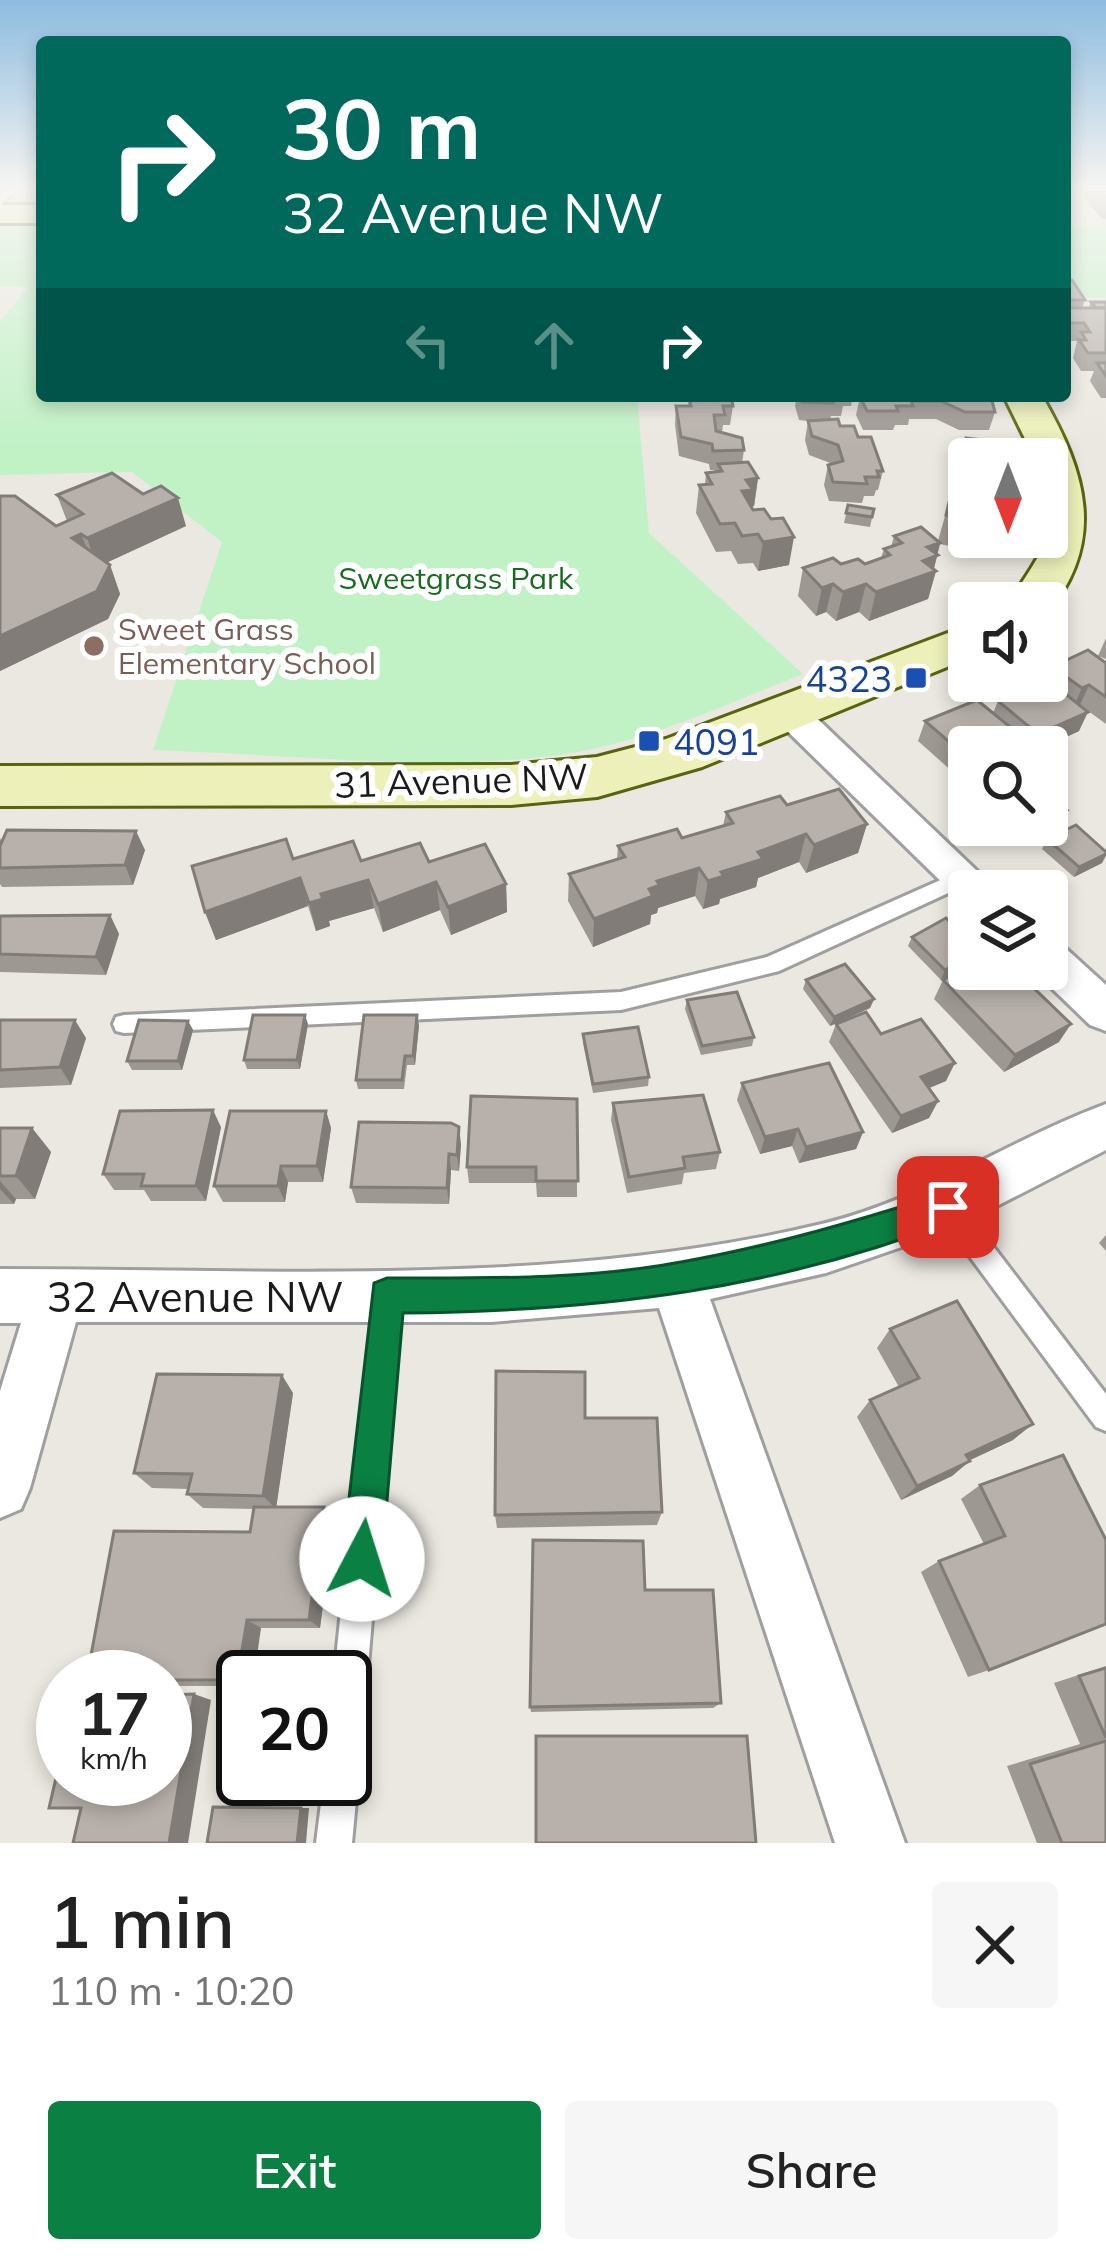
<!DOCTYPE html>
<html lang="en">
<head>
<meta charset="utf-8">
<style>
	:root { --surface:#fff; --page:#f6f6f6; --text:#222; --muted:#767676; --accent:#0b8043 }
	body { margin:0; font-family:Mulish,sans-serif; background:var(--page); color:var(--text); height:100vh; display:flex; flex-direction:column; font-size:45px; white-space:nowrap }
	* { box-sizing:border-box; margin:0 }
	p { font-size:39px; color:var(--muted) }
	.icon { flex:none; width:66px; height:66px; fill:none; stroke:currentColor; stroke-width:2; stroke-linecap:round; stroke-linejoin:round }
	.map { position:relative; height:1843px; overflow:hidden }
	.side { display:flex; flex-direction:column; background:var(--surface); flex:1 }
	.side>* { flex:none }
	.hud { position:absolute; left:36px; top:36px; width:1035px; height:366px; border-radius:12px; box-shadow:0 6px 18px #0003; background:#00695c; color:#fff; overflow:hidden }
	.needle { width:78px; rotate:180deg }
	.buttons { position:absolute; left:948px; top:438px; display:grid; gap:24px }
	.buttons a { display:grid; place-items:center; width:120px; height:120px; border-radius:12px; background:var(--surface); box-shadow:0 6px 18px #0003; font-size:60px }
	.speed { position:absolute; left:36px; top:1650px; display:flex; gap:24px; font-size:60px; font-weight:700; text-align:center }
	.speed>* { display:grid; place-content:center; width:156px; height:156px; border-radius:50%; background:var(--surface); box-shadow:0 6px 18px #0003; line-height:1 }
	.speed small { font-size:30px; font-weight:400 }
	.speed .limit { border:6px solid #111; border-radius:18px; background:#fff; color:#111 }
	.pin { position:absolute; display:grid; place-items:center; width:102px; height:102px; color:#fff; margin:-51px; border-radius:24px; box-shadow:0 6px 18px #0006 }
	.me { position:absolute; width:132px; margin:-66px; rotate:5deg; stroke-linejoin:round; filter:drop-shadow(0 0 9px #0008) }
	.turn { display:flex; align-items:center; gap:42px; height:252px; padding:0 48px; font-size:54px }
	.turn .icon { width:156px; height:156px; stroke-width:2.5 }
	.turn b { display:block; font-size:84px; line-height:102px }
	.lanes { display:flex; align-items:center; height:114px; padding:0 48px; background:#0003; justify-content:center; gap:60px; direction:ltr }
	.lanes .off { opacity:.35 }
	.round { display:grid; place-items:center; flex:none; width:126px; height:126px; border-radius:12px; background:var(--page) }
	.head { display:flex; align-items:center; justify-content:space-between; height:204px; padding:0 48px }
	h1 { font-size:72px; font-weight:600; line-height:90px }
	.primary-button { display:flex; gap:24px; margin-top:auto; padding:24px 48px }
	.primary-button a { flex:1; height:138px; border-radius:12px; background:var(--accent); color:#fff; font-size:48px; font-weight:600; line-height:138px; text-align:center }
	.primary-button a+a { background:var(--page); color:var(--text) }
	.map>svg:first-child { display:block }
</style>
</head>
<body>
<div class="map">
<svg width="1106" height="1843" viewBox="0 0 1106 1843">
	<rect width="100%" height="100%" fill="#ebe8e1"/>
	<g fill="#c1f2c6">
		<rect x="1065" y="225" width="41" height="73"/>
		<path d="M42,226v170h595l12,137 154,141c-79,31 -159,69 -244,81 -122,17 -281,-1 -406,-5l69,-208 -90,-70 -132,3v-153l28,-35 -28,-1v-59z"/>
	</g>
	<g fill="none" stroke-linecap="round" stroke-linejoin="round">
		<defs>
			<g id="lane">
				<path d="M6,190h10l-16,16v-9z"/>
				<path d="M963,870l7,3 3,5 -3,5 -191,88 -158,39 -497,23 -8,-2 -3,-7 3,-7 8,-2 497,-23 146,-35z"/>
				<path d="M948,1195l9,4 149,195v37l-10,-4 -157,-212 -4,-8 4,-8z"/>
				<path d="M387,1283l9,4 4,9 -38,439 -5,12 -12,5v-75h-11l40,-381 4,-9z"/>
				<path d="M345,1764l8,3 5,12 -6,64h-36l8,-64h21z"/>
			</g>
			<g id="street">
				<path d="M789,700l13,4 196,187h-29v13l-7,-2 -186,-182 -5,-8 5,-8z"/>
				<path d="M1047,940l15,5 44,40v46l-16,-6 -58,-56h15z"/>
				<path d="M1106,1104v46l-158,81 -122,42 -116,26 195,544h-70l-176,-535 -168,14h-415l-46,166 -9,21 -21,9v-127l21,-68h-21v-54c273,0 555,19 822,-45 103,-25 187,-84 284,-120z"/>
			</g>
			<g id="secondary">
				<rect x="0" y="205" width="42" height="18"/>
				<path d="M1004,396h38c45,78 64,145 5,218v-11h-39c49,-71 39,-60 39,-144h-12z"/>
				<path d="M969,625v33l-267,109 -105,30 -86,8 -511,1v-40l511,-1 86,-8 69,-18z"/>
			</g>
		</defs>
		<use href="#lane" stroke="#9f9f9f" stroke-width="6"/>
		<use href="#street" stroke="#9f9f9f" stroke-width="6"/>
		<use href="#secondary" stroke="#586310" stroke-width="6"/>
		<use href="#lane" fill="#fff" fill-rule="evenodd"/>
		<use href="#street" fill="#fff" fill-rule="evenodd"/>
		<use href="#secondary" fill="#edf1b9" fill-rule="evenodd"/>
	</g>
	<g fill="#9e9893">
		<path d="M1086,190h20v29h-4l-18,-21z"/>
		<path d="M1065,280l20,20 -3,8h6l3,-6h15v96h-5l-11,-17 4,-10h-13l-8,-13 4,-17h-12z"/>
		<path d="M700,396h31l2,10 -3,19h-7l-1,7 22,18 -2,13 16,15 -4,28 -3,1 38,58 -31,6 -5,-8 -15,1 -7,-13 -15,1 -20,-39 3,-28h6l1,-12 11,-3h-7l-1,-6 -30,-8 -4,-31 1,-19h12l1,-9z"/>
		<path d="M797,396h56l-2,10h-8l-2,10h-10l-1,4 28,17 25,34 -5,19h-2l-2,6h-10l-2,7 -33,-2 -5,-16 4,-20 5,-1 -24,-9 -4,-15 3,-19 -9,-1 -4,-14z"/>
		<path d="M983,396l12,16 -6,18h-30l-23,-11h-27l-1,6h-13l-2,5h-30l-7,-15 4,-18z"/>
		<path d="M966,438l34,10 13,11h-44v78h22l-3,10 -13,-2 -2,6 -33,-7 -6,25 2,2 -8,28 -59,22 -10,-9 -23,9 -10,-9 -10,4 -18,-20 5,-28 62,-4 16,-6 3,-9 7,-2 3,-11 44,5 12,-43 11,2 5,-10 2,-8 -14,-3z"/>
		<path d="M57,495l129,31 -80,37 4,2 10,29 -12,25 -108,52v-175l56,30 11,-5z"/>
		<path d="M848,505l26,4 -4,18 -26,-4z"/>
		<path d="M1106,638v21l-8,-3z"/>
		<path d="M1106,663v61l-26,-19 -1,26 -34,16h-76v33l-5,2 -46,-41 7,-20 68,-8 5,-12 15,-6 5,-13 29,-1 5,-14z"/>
		<path d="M787,805l80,19 -9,29 -52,20 -7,-11 -41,16 -2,9 -36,12 -1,5 -16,5 -8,-13 -37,12 -1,5 -6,2 -1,9 -57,23 -25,-46 1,-27 48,-15 1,-13 64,-8 41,-12 3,-14z"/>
		<path d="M1062,820l-31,14 -10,-9h26z"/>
		<path d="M0,838l2,4 143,8 -12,35 -131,2 -2,-3z"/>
		<path d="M1047,839l59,13v4l-4,7 -28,14 -32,-28z"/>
		<path d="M293,859l136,3 77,22 1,28 -56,23 -11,-25 -57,22 -9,-24 -45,13 1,5 -14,5 -8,-25 -92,34 -11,-28z"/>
		<path d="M110,915l9,19 -13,41 -106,-3v-56z"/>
		<path d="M912,937l57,4v23l-28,16 -33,-34z"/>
		<path d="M806,980l68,19 -4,9 -40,18 -27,-37z"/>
		<path d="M943,980l116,62 -55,30 -70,-73z"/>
		<path d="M687,1000l67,37 -2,9 -51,9 -16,-46z"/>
		<path d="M0,1020l86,18 -15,47 -71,3z"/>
		<path d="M188,1021l5,9 -11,40h-50l-5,-9z"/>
		<path d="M308,1024l-8,45h-53l-3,-9z"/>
		<path d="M836,1024l45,10 65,47 -17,7 9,13 -9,17 -37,15 -63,-91z"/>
		<path d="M419,1025l-4,40h-8l-3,24h-46l-2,-9z"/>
		<path d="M583,1034l66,43 -1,9 -55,7 -10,-50z"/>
		<path d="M742,1083l121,49 -7,17 -57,14 -7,-17 -32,8 -23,-54z"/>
		<path d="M577,1099v98h-40l-1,-14h-67l-2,-16z"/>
		<path d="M613,1103l107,49 -4,17 -32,4 -2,11 -55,9 -16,-73z"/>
		<path d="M326,1111l5,17 -8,54h-35l-3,20h-62l-9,-16z"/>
		<path d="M221,1127l-15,74h-55l-7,-11h-30l-11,-16z"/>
		<path d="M0,1128h32l19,24 -16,47h-19l-2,5h-14z"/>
		<path d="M461,1144l-2,27 -8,-1 -2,34 -93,-1 -5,-16z"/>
		<path d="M1106,1235v16l-7,-8z"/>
		<path d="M890,1329l123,111 -44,20 -17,16 -51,24 -44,-83 13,-17 29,-13 -22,-39z"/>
		<path d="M293,1393l-17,114 58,13 -14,108h-59l-18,49v9h-78v-9l85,-145 4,-23 -51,-1 -16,-14 2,-5 -37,-1 -18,-15z"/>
		<path d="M585,1418l77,94 -5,13 -160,3 -2,-13z"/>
		<path d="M1063,1455l-74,215 -21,7 -47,-105 18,-11 45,-17 -23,-45 19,-14z"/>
		<path d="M645,1590l76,113 -8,5 -182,4 -1,-5z"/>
		<path d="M1106,1666v177h-69l-30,-77 73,-22 -26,-61z"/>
	</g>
	<g fill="#817c78">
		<path d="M758,478l-4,28 -4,1 -8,-16 4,-11z"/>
		<path d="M178,498l8,28 -89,41 -10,-29z"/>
		<path d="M81,534l11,28 -20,-24z"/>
		<path d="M794,537l-5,28 -31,6 5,-29z"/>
		<path d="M940,543l-7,29 3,-1 -8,28 -59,22 7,-29 51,-45z"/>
		<path d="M110,565l10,29 -12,25 -108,52v-35z"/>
		<path d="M833,584l-7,28 -10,4 6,-28z"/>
		<path d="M866,584l-7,28 -23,9 7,-29z"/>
		<path d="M1089,685l-9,20 -7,3 9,-20z"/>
		<path d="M1088,712l-9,19 -34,16h-12l5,-13z"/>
		<path d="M1025,739l-3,8h-16z"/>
		<path d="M1067,810l-5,10 -31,14 5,-9h11v-6z"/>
		<path d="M867,824l-9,29 -52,20 8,-28z"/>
		<path d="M136,831l9,19 -12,35 -8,-20z"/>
		<path d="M806,834l-7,28 -41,16 -2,9 -36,12 -1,5 -16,5 5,-28 13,-9 37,-20z"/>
		<path d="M1106,854l-4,9 -28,14 5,-10z"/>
		<path d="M699,868l-4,28 -37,12 -1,5 -6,2 -1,9 -57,23 1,-28 63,-38z"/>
		<path d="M300,878l8,28 -92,34 -11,-28z"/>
		<path d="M368,880l6,28 -45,13 1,5 -14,5 -7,-28 12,-9z"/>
		<path d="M436,882l4,28 -57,22 -5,-28z"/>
		<path d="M506,884l1,28 -56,23 -3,-28z"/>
		<path d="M110,915l9,19 -13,41 -10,-18z"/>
		<path d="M969,957v7l-28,16 4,-10z"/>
		<path d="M874,999l-4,9 -40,18 4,-9z"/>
		<path d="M305,1015l3,9 -8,45 -3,-9z"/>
		<path d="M417,1015l2,10 -4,40 -2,-9z"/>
		<path d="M75,1020l11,18 -15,47 -11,-18z"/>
		<path d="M188,1021l5,9 -11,40 -4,-9z"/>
		<path d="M1071,1024l-12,18 -55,30 11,-17z"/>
		<path d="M955,1063l-9,18 -34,14 9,-18z"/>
		<path d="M938,1101l-9,17 -37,15 9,-17z"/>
		<path d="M213,1110l8,17 -15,74 -10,-15z"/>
		<path d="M326,1111l5,17 -8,54 -6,-16z"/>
		<path d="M459,1127l2,17 -2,27 -2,-16z"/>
		<path d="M32,1128l19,24 -16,47 -19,-23z"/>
		<path d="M798,1129l-6,17 -32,8 5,-17z"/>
		<path d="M863,1132l-7,17 -57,14 7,-16z"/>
		<path d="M449,1154l2,16 -2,34 -2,-16z"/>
		<path d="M281,1166l7,16 -3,20 -7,-16z"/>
		<path d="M0,1181l16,18 -2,5 -14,-15z"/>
		<path d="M282,1375l11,18 -17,116 -13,-13z"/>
		<path d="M1033,1424l-20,16 -64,30 17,-15z"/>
		<path d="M970,1461l-18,15 -51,24 16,-14z"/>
		<path d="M324,1507l10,13 -14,108 -11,-8z"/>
		<path d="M247,1620l14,8 -7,49h-11v6l-6,-3z"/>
		<path d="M194,1694l17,6 -23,143h-19z"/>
		<path d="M301,1808h8l-3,35h-9z"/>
	</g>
	<g fill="#b8b1ab" stroke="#817c78" stroke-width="3">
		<path d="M1065,280h7l13,20h-20z"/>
		<path d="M1091,302h15v6h-10z"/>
		<path d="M1065,308h41v45h-18l-9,-13h7l-5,-8h9l-6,-9h-15l-4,-6z"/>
		<path d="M1097,363h9v13z"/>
		<path d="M731,396l2,10h-10l2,9h-11l2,16 26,7 2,12 -31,1 -1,-7 -31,-7 -5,-31h15l-2,-9z"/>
		<path d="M800,396h44l1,2h-13l1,5 -31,-1z"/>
		<path d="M872,396h111l8,1 4,15h-30l-24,-11h-30l2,5h-17l2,5h-31l-7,-14z"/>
		<path d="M838,419l2,7h14l4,11h13l12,34h-6l2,6h-14l2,7 -34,-2 -5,-17 15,-4 -5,-16 -26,-9 -4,-15z"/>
		<path d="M966,438l35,4 -1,6 15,3 -2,8h-38l2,-5 -14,-2z"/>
		<path d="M748,462l10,16 -12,2 7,10 -11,1 11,19 11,-1 7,10 12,-1 11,19 -31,5 -5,-8 -16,2 -7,-13 -15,1 -21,-39 13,-1 -6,-11 16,-2 -4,-7z"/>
		<path d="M112,473l31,21 18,-8 17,12 -91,40 -6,-4 -9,4 38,27 -13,26 -97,45v-140h15l41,30 27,-12 -26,-19z"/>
		<path d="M964,490l5,1v29l-23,-5 4,-17 12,2z"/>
		<path d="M848,505l26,4 -2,8 -26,-4z"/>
		<path d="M921,527l19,16 -13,4 11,8 -15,6 13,10 -60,21 -10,-8 -23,8 -10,-8 -11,4 -19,-20 30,-10 8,6 17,-5 7,5 25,-9 -6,-6 18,-6 -8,-7z"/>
		<path d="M1088,650l18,13v34l-17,-12 -7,3 -30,-21z"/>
		<path d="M1047,679l41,33 -50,22 -40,-33 30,-12 -10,-7 29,-1z"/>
		<path d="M977,700l48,39 -19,8h-37v12l-44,-38z"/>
		<path d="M839,789l28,35 -53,21 -8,-11 -48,18 5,7 -42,13 3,4 -16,5 -9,-13 -42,13 3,4 -11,4 4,7 -59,23 -25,-45 56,-17 -7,-11 59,-17 5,9 51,-15 -7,-11 54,-16 7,9z"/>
		<path d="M1047,793l20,17 -20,9z"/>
		<path d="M1076,825l30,27v2l-27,13 -32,-28z"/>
		<path d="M7,830l129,1 -11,34 -125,3v-22z"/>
		<path d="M286,839l7,20 60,-18 8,20 59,-18 9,19 56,-18 21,40 -58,23 -12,-25 -58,22 -10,-24 -47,14 2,5 -14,4 -9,-25 -95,34 -13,-46z"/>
		<path d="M110,915l-14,42 -96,-3v-38z"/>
		<path d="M946,918l23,23v16l-24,13 -33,-33z"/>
		<path d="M845,964l29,35 -40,18 -28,-37z"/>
		<path d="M969,967v2h45l57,55 -56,31 -72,-75z"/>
		<path d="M737,992l17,45 -52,9 -15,-46z"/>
		<path d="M866,1012l15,22 40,-15 34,44 -34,14 17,24 -37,15 -65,-92z"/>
		<path d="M253,1015h52l-8,45h-53z"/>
		<path d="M364,1015h53l-4,41h-8l-3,24h-46z"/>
		<path d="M0,1020h75l-15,47 -60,3z"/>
		<path d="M139,1020l49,1 -10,40h-51z"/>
		<path d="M638,1027l11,50 -56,7 -10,-50z"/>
		<path d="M829,1063l34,69 -57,15 -8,-18 -33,8 -23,-54z"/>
		<path d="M703,1095l17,57 -37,5 2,11 -56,9 -16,-74z"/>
		<path d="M471,1096l106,3 1,82h-42v-14h-69z"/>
		<path d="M213,1110l-17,76h-55l3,-12h-41l17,-63z"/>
		<path d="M230,1111h96l-9,55h-36l-3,20h-64z"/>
		<path d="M359,1122l92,1 8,4 -2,28 -8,-1 -2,34 -96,-1z"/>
		<path d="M0,1128h32l-16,48h-16z"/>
		<path d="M957,1301l76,123 -67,31 4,6 -53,25 -47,-86 49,-22 -29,-49z"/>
		<path d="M496,1371l89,1v46h72l5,94 -167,3z"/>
		<path d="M157,1374l125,1 -19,121 -76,-2 5,-20 -58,-1z"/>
		<path d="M1063,1455l43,85v84l-117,46 -50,-109 66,-25 -25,-51z"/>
		<path d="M254,1507h70l-15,113h-62l-10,60h-72v-3h-78l27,-146 136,1z"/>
		<path d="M533,1540l110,1 2,49h68l8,113 -191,4z"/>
		<path d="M1106,1668v70l-27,-62z"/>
		<path d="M194,1694l-25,149h-96l8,-35h-32l14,-60v31h102v-84z"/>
		<path d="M536,1736h211l9,107h-220z"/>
		<path d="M1106,1741v102h-44l-32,-79z"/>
		<path d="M213,1807l88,1 -4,35h-90z"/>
	</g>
	<linearGradient id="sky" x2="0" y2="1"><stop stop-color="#8dbce0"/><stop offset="0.42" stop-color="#f6f5f2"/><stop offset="1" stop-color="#f6f5f2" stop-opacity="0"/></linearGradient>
	<rect width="1106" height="448" fill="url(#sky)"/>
	<path fill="#0b8043" stroke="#07532c" stroke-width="3" d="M948,1192l12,4 5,11 -5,11c-184,72 -361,93 -557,95l-21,246 -5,14 -15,6 -14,-6 -6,-14 32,-276 13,-5c96,0 199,2 294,-16 91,-16 179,-42 267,-70z"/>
	<circle fill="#8d6e63" stroke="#fff" stroke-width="4.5" cx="94" cy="646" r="12"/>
	<g fill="#1a4fb4" stroke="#fff" stroke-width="4.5">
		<rect x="904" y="666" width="24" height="24" rx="6"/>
		<rect x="637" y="729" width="24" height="24" rx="6"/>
	</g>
	<g text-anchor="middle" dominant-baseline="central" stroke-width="12" stroke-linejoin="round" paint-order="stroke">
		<g font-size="30" fill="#176b1f" stroke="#fff">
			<text x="456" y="578">Sweetgrass Park</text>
		</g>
		<g font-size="30" fill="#785e54" stroke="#fff" text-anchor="start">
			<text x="118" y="629">Sweet Grass<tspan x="118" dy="34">Elementary School</tspan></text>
		</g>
		<g font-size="36" fill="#164399" stroke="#fff" text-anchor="end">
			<text x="892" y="678">4323</text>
			<text x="673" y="741" text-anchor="start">4091</text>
		</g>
		<g font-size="36" fill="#1b1b1b" stroke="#fff">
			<text transform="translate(461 780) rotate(-2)">31 Avenue NW</text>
		</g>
		<g font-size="42" fill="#1b1b1b" stroke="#fff">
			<text x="195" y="1296">32 Avenue NW</text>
		</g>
	</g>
</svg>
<div class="buttons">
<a><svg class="needle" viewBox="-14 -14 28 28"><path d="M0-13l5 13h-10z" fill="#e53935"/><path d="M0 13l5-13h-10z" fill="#767676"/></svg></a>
<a><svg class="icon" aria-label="sound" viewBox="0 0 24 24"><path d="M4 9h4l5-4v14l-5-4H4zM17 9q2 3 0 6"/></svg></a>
<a><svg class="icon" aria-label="search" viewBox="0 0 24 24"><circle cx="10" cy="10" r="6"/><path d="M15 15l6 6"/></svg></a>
<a><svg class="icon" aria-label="layers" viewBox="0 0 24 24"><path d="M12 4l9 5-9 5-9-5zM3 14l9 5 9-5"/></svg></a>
</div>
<div class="speed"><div>17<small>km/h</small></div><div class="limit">20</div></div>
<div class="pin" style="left:948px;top:1207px;background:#d93025"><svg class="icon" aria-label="arrive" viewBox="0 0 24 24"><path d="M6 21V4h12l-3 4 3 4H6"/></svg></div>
<svg class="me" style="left:362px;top:1559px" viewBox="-20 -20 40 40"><circle r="19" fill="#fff"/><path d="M0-13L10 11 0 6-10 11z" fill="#0b8043"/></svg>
<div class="hud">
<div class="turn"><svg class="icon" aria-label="right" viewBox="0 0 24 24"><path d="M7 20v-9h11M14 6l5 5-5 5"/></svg><div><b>30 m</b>32 Avenue NW</div></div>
<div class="lanes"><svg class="icon off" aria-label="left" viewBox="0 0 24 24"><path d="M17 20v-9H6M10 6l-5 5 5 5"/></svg><svg class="icon off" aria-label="ahead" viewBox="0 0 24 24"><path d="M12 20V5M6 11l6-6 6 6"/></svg><svg class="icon" aria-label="right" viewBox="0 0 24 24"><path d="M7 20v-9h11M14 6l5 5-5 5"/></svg></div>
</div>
</div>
<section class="side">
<div class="head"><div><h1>1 min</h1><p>110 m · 10:20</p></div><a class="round"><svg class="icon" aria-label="close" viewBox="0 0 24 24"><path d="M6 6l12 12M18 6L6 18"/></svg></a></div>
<div class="primary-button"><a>Exit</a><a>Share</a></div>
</section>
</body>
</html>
